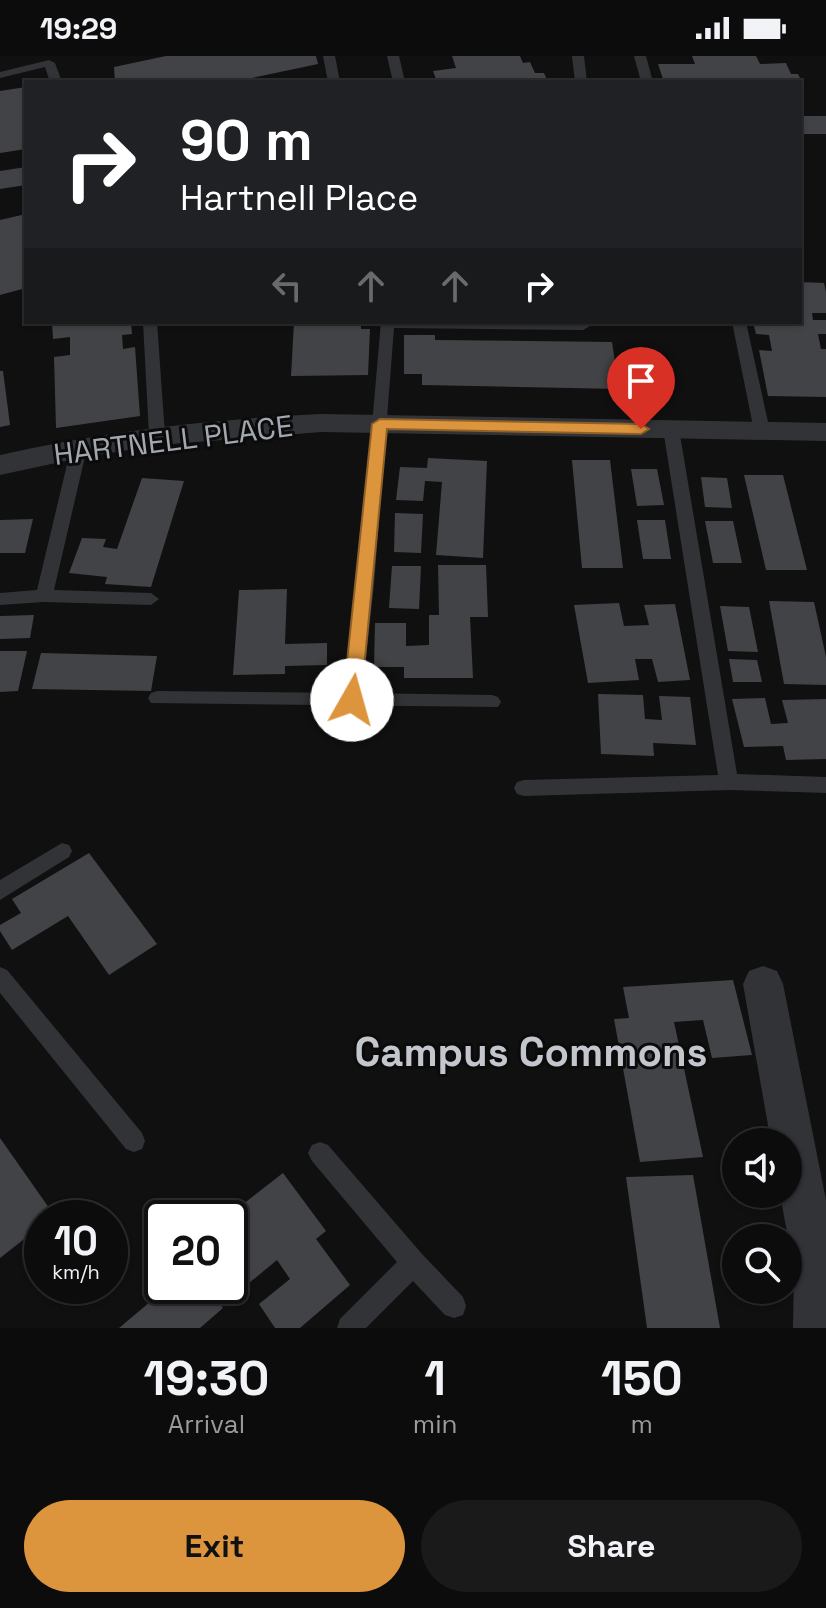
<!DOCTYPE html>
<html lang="en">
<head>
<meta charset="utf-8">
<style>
	:root { --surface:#0c0c0d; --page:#1a1a1b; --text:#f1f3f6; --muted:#9a9b9d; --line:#2c2c2e; --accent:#dc953d }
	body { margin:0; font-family:"Space Grotesk",sans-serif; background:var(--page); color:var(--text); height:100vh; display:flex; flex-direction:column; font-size:30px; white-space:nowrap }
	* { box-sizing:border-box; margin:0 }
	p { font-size:26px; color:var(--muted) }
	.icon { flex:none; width:44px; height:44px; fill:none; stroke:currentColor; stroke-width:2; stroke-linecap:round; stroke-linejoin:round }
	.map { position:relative; height:1272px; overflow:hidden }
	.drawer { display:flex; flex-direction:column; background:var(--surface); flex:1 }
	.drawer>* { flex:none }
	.hud { position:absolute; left:24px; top:24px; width:778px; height:244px; border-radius:0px; box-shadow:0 2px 6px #0004,0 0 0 2px var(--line); background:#202124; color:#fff; overflow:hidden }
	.tools { position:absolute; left:722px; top:1072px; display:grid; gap:16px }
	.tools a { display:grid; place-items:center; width:80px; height:80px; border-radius:50%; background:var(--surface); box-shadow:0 2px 6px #0004,0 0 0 2px var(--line); font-size:40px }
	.speed { position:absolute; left:24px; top:1144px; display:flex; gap:16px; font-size:40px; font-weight:700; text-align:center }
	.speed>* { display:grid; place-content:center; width:104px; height:104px; border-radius:50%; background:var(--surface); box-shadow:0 2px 6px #0004,0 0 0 2px var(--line); line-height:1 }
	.speed small { font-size:20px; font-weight:400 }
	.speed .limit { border:4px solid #111; border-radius:12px; background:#fff; color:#111 }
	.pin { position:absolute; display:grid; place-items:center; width:68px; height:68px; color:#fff; margin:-82px -34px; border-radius:50% 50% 50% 0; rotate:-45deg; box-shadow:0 0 8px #0007 }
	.pin .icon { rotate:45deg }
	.me { position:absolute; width:88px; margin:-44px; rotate:7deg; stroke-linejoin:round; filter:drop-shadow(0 0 6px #0008) }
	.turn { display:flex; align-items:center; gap:28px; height:168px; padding:0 24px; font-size:36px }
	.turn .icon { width:104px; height:104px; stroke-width:2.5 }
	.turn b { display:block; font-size:56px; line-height:68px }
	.lanes { display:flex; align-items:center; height:76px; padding:0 24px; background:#0003; justify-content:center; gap:40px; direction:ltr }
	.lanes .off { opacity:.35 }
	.eta { display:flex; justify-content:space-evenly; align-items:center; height:136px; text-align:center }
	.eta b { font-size:48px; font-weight:800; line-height:56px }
	.button { display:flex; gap:16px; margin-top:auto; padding:16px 24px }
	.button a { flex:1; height:92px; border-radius:48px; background:var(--accent); color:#111; font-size:32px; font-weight:800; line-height:92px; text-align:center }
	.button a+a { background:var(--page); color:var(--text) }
	.status { display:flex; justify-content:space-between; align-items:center; height:56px; padding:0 40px; background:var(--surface); direction:ltr }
	.status svg { height:22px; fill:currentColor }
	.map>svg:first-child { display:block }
</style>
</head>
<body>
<div class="status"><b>19:29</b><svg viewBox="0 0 49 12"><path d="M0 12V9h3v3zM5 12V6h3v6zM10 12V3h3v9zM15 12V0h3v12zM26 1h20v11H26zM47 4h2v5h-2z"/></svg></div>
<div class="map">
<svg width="826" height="1272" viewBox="0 0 826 1272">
	<rect width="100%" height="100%" fill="#101011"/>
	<g fill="#424346">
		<path d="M166,0h150l2,8 -85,18h-118l-1,-15z"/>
		<path d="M452,0h68l3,7 7,-1 5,11h9l4,9h-111l-4,-11 23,-3z"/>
		<path d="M692,0h64l4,8 26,-1 5,11h7l4,8h-138l-6,-18h37z"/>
		<path d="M26,31v62l-26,4v-62z"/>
		<path d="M26,158v74l-26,7v-75z"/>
		<path d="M800,226l24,1 2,9v21h-14l1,7h13v14h-8l3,15h5v48l-58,-1 -9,-46 13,1 -3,-16 -13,-1 -3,-12h47z"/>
		<path d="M52,266h79l1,12 -10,1 1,14 12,-2 5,69 -84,12 -2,-71 16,-2v-18l-17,2z"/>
		<path d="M294,266h67v7h9l-2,46 -77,1z"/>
		<path d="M404,279h31v5l177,2 7,47 -197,-4v-11h-18z"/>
		<path d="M0,315h3l7,54 -10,2z"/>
		<path d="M428,402l59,3 -4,97 -47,-3 6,-73 -17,-1 -2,20 -27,-1 4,-33 27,1z"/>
		<path d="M572,404h38l13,108h-41z"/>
		<path d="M631,413h26l7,36 -27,1z"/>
		<path d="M744,419h39l24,95h-41z"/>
		<path d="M701,421l26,1 5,30 -27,-1z"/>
		<path d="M142,422l42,3 -33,106 -46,-3 2,-7 -38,-4 13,-35 24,1 -3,8 14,2z"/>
		<path d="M395,457l28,1 -2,39 -27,-1z"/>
		<path d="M33,463l-8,34h-25v-33z"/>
		<path d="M637,464h28l6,39h-28z"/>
		<path d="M705,465h28l9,42h-29z"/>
		<path d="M438,509h48l2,52h-18l3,61h-69v-11h-30l1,-44h31v23l23,-1v-30h10z"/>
		<path d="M392,510h29l-2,43 -30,-1z"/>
		<path d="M287,533l-2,55 42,-1v22l-42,1v8l-52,1 6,-85z"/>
		<path d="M769,545l45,1 12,55v28l-42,-1z"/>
		<path d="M619,547l5,23 25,-1 -5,-20 31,-1 15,76 -32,2 -6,-23h-17l4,21 -51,3 -14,-78z"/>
		<path d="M720,550l29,1 9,45 -30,-1z"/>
		<path d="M34,559l-4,23 -30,1v-23z"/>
		<path d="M0,595h27l-9,40 -18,1z"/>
		<path d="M41,597l116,3 -6,35 -119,-2z"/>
		<path d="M729,603l28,1 5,22h-29z"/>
		<path d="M598,638l45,1 2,24 17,1 -3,-24 31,1 6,48 -43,-2 1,13 -53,-2z"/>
		<path d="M765,642l6,26 17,-1 -6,-23 44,-1v60l-40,1 -3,-14 -39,1 -12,-48z"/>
		<path d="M89,797l68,91 -48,31 -41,-59 -56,34 -12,-19v-6l21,-12 -9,-14z"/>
		<path d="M733,924l19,75 -40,3 -9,-38 -29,2 29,135 -63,5 -26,-143 15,-1 -6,-31z"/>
		<path d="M0,1082l54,77 -12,3v7l-42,33z"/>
		<path d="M283,1117l43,58 -10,8 34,46 -50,43h-25l-16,-24 31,-25 -13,-19 -40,33 -7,-9v-66h-11l17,-13 2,3z"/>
		<path d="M693,1119l27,153h-73l-21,-151z"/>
		<path d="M169,1230h39l15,22 -23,20h-81z"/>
	</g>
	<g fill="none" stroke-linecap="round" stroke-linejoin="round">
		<g fill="#323336" fill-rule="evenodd">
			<path d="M323,0h12l5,26h-12z"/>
			<path d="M387,0h12l6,26h-12z"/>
			<path d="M572,0h12l3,26h-12z"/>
			<path d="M634,0h12l7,26h-12z"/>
			<path d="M49,4l6,3 7,19h-12l-5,-15 -45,11v-6z"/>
			<path d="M143,266h14l8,113 -8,5 -8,-5z"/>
			<path d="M381,266h203l6,4 -7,4 -189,-2 -20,257 -12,108 130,2 6,2 3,5 -3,5 -347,-4 -3,-5 3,-5 6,-2 187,2 14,-108z"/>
			<path d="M732,266h14l24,109 -3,3h-10l-3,-3z"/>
			<path d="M671,368l8,5 58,345 89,3v16l-97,-3 -205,6 -7,-2 -3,-6 3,-6 7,-2 194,-5 -55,-346z"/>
			<path d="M79,387l8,5 -33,142 97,3 8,6 -8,6 -107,-3 -44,3v-12l37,-3 34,-142z"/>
			<path d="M62,787l7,2 3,6 -3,6 -69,43v-20z"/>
			<path d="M0,911l7,3 135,163 3,8 -3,8 -8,3 -8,-3 -126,-156z"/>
			<path d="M320,1086l8,3 94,109 41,43 3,9 -3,9 -9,3 -9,-3 -32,-34 -47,47h-29l3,-9 57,-57 -85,-101 -4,-8 4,-8z"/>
		</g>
		<g fill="#323336" fill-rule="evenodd">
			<path d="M321,358l505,9v18l-505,-9 -162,13 -80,13 -79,17v-20c106,-24 212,-36 321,-41z"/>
			<path d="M763,910l14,5 6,13 43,216v128h-33l1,-57 -14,-77h8v-52h-17l-28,-158 6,-13z"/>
		</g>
		<g fill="#404246" fill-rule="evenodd">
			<rect x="800" y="60" width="26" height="18"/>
			<path d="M26,111v18l-26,4v-18z"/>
		</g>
	</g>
	<path fill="#dc953d" stroke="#8f6128" stroke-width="2" d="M380,363l261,5 8,5 -8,5 -254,-5 -26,271 -9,7 -9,-7 29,-276z"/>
	<g text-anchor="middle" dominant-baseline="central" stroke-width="6" stroke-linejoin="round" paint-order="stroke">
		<g font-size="30" fill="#a3a8b0" stroke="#0b0b0c">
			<text transform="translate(173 384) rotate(-7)">HARTNELL PLACE</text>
		</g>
		<g font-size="40" font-weight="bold" fill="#c3c7cd" stroke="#0b0b0c">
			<text x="531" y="996">Campus Commons</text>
		</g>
	</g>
</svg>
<div class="tools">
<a><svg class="icon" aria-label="sound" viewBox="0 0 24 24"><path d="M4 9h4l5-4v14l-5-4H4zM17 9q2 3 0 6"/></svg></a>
<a><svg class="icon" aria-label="search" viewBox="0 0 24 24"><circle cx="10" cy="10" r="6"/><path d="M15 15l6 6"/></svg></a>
</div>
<div class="speed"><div>10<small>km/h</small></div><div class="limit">20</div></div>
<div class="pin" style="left:641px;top:373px;background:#d93025"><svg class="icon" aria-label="arrive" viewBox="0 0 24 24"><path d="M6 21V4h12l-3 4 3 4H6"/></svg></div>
<svg class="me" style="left:352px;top:644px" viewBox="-20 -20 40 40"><circle r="19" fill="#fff"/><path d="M0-13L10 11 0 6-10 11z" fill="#dc953d"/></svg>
<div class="hud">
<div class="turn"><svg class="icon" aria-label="right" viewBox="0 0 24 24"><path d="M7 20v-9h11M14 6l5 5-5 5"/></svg><div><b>90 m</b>Hartnell Place</div></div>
<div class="lanes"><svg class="icon off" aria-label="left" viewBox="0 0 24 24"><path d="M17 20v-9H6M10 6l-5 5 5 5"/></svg><svg class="icon off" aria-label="ahead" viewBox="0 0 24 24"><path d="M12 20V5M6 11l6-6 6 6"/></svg><svg class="icon off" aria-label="ahead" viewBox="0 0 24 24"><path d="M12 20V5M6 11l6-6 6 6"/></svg><svg class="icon" aria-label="right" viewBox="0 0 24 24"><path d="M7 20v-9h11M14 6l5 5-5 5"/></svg></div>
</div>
</div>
<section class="drawer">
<div class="eta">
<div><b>19:30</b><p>Arrival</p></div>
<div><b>1</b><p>min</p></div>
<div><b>150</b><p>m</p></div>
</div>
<div class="button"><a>Exit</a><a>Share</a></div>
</section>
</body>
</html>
